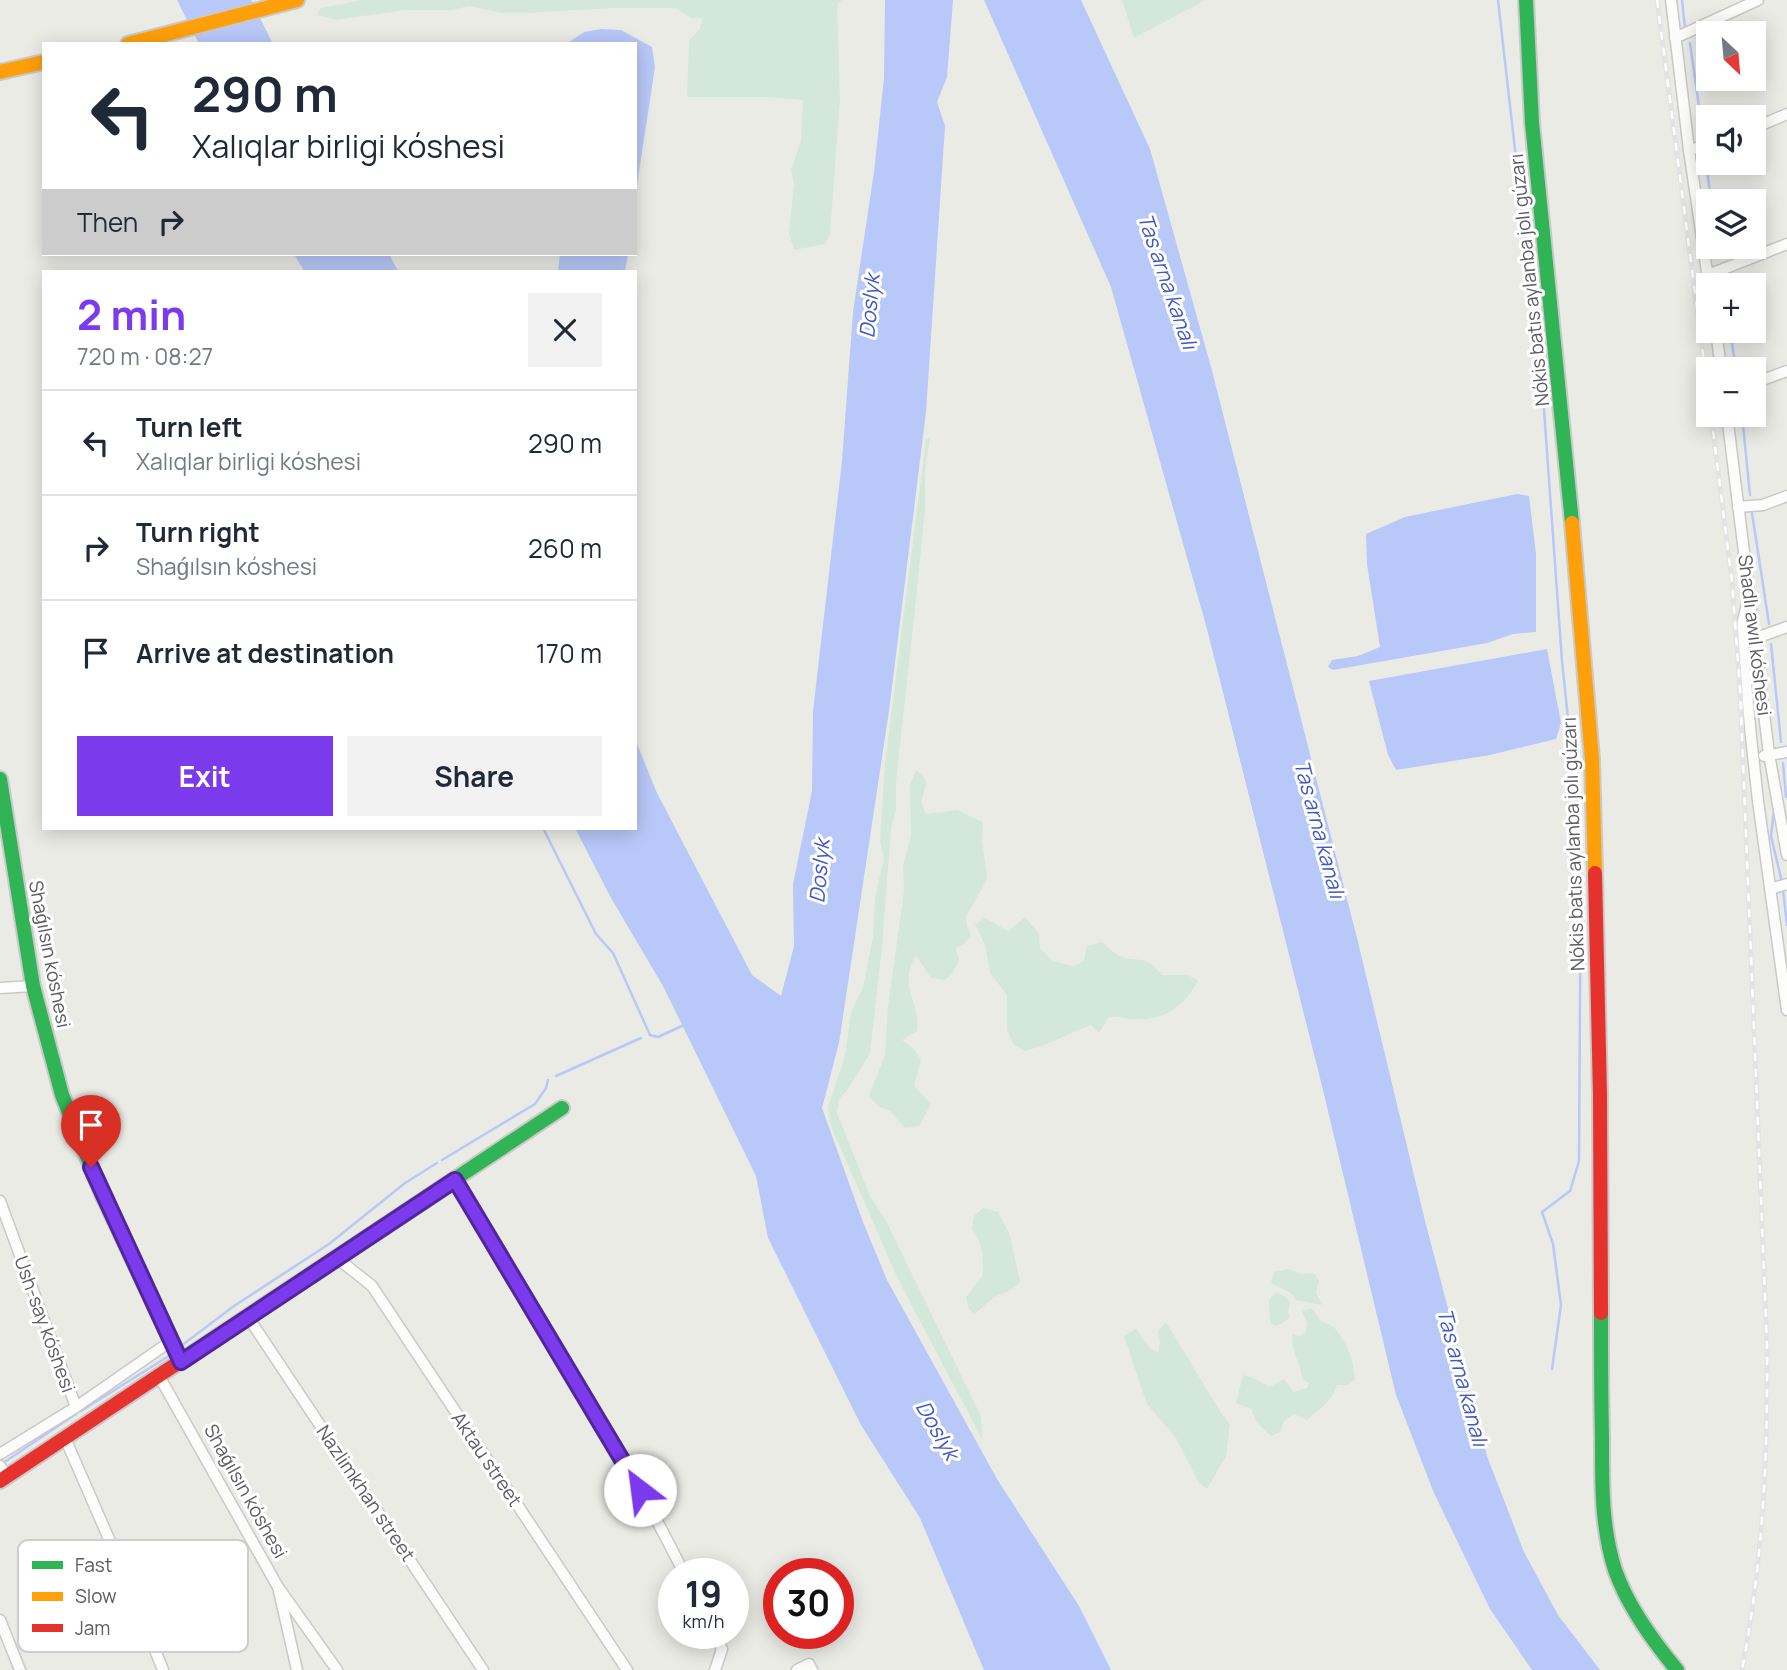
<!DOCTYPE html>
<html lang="en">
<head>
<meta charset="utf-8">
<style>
	:root { --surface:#fff; --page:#f2f2f3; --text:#1f2937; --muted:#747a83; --line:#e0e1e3; --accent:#7c3aed }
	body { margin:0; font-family:Manrope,sans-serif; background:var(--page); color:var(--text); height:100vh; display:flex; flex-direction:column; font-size:26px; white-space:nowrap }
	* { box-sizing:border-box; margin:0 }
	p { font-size:23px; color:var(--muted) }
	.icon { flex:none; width:38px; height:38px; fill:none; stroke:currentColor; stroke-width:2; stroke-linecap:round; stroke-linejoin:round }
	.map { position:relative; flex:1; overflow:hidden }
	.drawer { position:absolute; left:42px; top:270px; width:595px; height:560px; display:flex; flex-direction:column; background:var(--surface); border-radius:0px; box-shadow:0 4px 18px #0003 }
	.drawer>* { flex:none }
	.banner { position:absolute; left:42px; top:42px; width:595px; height:214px; border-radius:0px; box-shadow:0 4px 18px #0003; background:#fff; color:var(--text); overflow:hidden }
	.needle { width:46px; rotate:154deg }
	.controls { position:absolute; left:1696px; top:21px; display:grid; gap:14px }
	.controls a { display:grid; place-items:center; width:70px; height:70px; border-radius:0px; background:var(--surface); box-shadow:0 4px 18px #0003; font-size:35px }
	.speed { position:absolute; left:658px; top:1558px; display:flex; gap:14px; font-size:35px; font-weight:700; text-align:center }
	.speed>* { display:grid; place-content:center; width:91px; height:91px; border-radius:50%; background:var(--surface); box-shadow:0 4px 18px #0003; line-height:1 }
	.speed small { font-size:18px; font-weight:400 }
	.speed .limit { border:10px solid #d22; background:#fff; color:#111 }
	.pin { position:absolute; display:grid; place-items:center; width:60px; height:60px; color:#fff; margin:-72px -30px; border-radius:50% 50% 50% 0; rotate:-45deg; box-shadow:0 0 7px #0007 }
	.pin .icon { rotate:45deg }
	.me { position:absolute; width:77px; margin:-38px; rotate:330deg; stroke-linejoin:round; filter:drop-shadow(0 0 5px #0008) }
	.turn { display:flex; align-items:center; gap:24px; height:147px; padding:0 35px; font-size:32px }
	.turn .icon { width:91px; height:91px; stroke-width:2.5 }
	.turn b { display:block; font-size:49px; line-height:60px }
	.then { display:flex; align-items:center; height:66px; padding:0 35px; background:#0003; gap:14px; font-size:26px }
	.round { display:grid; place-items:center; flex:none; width:74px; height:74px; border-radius:0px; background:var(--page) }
	.head { display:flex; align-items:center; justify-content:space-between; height:119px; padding:0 35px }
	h1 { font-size:42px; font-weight:700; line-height:52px; color:var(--accent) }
	.button { display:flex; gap:14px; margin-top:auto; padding:14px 35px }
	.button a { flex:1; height:80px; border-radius:0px; background:var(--accent); color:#fff; font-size:28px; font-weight:700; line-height:80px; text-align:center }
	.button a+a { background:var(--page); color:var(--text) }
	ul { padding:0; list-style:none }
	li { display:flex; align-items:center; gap:21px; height:105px; padding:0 35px; border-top:2px solid var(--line) }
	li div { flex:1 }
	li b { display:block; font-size:26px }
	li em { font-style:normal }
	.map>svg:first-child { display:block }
</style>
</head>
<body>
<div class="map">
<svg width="1787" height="1670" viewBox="0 0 1787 1670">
	<rect width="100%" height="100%" fill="#ebebe6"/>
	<g fill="#d3e8d8">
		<path d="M362,0h480l-5,4 3,95 -10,135 -5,10 -31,6 -5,-16 5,-51 -3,-13 10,-29 2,-41 -34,-3h-82l2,-57 11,-11 2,-11h-11l-15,-10h-62l-90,5h-22l-33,-7 -17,4h-47l-69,10 -19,-5 4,-7z"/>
		<path d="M1122,0h83l-71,38z"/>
		<path d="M930,438l-5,33v38l-9,90 -20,183v28l-5,19 -9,118 -12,106 -22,36 -9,10 -2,14 33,83 15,23 96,197 1,23 -84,-160 -67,-153 -3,-19 17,-51 6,-44 12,-24 10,-51 2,-40 9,-38 -4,-18 5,-77 41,-325z"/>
		<path d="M916,770c17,12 7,16 6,32 0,4 2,8 4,12l31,-4 26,12 -1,18 5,39 -21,38 1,9 4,10 -7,8 -8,4 3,12 -7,14 -8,6 -13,-2 -15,-23c-19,33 5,46 1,76l-15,9 11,8 8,12 -7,26 17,18 -12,22 -14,2 -15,-17 -12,-5 -9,-10 16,-41 3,-49 16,-115 -1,-26 8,-30 -1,-50z"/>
		<path d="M1025,917l14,17 1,14 13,13 20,5 11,-5 3,-15 15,-4c4,3 9,9 14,12 21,12 26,-4 46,21h25l11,5c-13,27 -36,42 -67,39 -8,-1 -13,-3 -22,-2l-10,16 -8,-8c-23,9 -43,20 -66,26l-11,-6 -7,-15v-35l-17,-22 -5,-28 -10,-21 10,-6 23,13z"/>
		<path d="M983,1208l15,4 12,23 10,47c-8,10 -19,10 -29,18 -6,4 -10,10 -17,14l-5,-5 -3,-12 17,-22c0,-18 0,-32 -11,-46l2,-13z"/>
		<path d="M1288,1269l14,5 12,-1 5,8 -3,11 6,13 -26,-5 -5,-7 -20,-10 3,-11z"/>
		<path d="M1276,1292l11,5 3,6 -2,9 2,6 -13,8 -7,-3 -1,-23z"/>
		<path d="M1311,1308l10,13 13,6 12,17 6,16 3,19 -7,6h-11c-5,17 -18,24 -30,35l-13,-6 -10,7 -4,11 -9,4 -14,-13 -6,-14 -15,-6 7,-28 13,4 13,8 15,-8 10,13 13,-4 2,-5 -7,-4c-1,-16 -11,-28 -10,-45l7,2 6,-3 2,-10 -5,-12z"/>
		<path d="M1166,1322l55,91 9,11 -4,32 -19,33 -8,-6 -23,-45 -29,-34 -23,-68 12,-7 14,19 8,5 2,-11 -2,-11z"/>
	</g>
	<g fill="#b8c8f8">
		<path d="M177,0h74l22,44h-74z"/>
		<path d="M885,0h68l-6,77 -10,25 8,24 -19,286 -37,299 -50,332 -17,65 41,114 24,58 110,199 82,127 32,64h-127l-64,-152 -59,-93 -93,-187 -12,-62 -93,-190 -52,-88 -36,-70h60v-89l22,54 95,182 29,21 13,-50 -1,-62 19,-93 1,-80 29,-250 11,-149 21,-140 10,-94z"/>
		<path d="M984,0h97l69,149 61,218 146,571 68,283 62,235 37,96 34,63 42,55h-68l-42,-61 -56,-116 -38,-98 -74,-309 -115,-457 -96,-342z"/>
		<path d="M601,29l20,1 31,17 3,20 -20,131v-154h-69l18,-12z"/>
		<path d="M294,254h95l9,17h-94z"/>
		<path d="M560,254h68l-3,17h-67z"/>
		<path d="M1517,494l12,2 7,58v78l-23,2 -26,9 -154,27 -5,-3 4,-7 26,-4 22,-9 -13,-83 -1,-30 39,-17z"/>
		<path d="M1547,649l14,74 -5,16 -66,16 -94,15 -8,-15 -19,-74z"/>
	</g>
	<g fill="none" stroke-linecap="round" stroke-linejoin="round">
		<g stroke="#b8c8f8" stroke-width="2.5">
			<path d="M1498,0l45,396 19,265 19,183 -2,317 -9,30 -28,21 11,32 8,61 -9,64"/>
			<path d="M1682,0l3,28"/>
			<path d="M1690,43l13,92"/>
			<path d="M1705,153l6,48"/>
			<path d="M1717,247l2,9"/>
			<path d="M1722,278l1,7"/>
			<path d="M1730,331l6,38"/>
			<path d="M1742,415l8,80"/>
			<path d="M1752,513l17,111"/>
			<path d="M1771,644l10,98"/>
			<path d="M1783,763l3,34"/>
			<path d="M1774,810l-3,26 10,42"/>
			<path d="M543,828l53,106 17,19 37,82 8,2 26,-12"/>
			<path d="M1783,890l4,35"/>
			<path d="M556,1076l85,-38"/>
			<path d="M442,1160l93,-56 11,-16 2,-8"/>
			<path d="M181,1346l53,-40 95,-62 76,-61 32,-20"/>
			<path d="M81,1411l88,-55"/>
			<path d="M3,1463l73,-49"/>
		</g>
		<defs>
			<g id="street">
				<path d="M1671,0l18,150 20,135"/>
				<path d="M1675,38l83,-38"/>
				<path d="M1754,128l33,-14"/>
				<path d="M1689,150l19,-5"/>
				<path d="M1708,275l79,-31"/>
				<path d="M1716,331l5,38"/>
				<path d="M1754,383l33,-12"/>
				<path d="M1727,415l42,339 18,101"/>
				<path d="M1738,507l25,-2 24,-9"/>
				<path d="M1748,600l-7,29 10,108 7,64 29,209"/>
				<path d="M1756,638l31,-11"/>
				<path d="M1764,756l23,-4"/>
				<path d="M1770,889l17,-5"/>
				<path d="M0,988l33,-2"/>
				<path d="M455,1180c79,129 161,258 229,393"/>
				<path d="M0,1201l76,206"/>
				<path d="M337,1258l35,28 255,384"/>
				<path d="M248,1317l235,353"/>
				<path d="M159,1376l119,211 59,83"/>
				<path d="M65,1438l64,147 34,85"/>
				<path d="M0,1454l76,-47 95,-66"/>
				<path d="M0,1466l7,10"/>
				<path d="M279,1591l18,79"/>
				<path d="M0,1620l20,50"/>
				<path d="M714,1633l8,16 -7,21"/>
				<path d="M797,1670l12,-6 3,6"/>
			</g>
			<g id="fast">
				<path d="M1526,0l6,123 40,400"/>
				<path d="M0,779l33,207 29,109 42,103"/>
				<path d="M455,1179l107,-71"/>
				<path d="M1601,1313c0,41 0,82 1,124 0,45 -1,89 13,133 13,37 37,70 62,100"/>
			</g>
			<g id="slow">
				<path d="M128,44l169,-44"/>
				<path d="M0,72l44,-10"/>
				<path d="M1572,523l20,236 3,114"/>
			</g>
			<g id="jam">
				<path d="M1595,873l5,223 1,217"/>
				<path d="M104,1198l77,163"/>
				<path d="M0,1481l455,-302"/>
			</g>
		</defs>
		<use href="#street" stroke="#c8c9c8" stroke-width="13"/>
		<use href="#fast" stroke="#c9c9c9" stroke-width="18"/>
		<use href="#slow" stroke="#c9c9c9" stroke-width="18"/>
		<use href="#jam" stroke="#c9c9c9" stroke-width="18"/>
		<use href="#street" stroke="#fcfcfb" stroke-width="10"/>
		<use href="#fast" stroke="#30b455" stroke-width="14"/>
		<use href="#slow" stroke="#ff9f0a" stroke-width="14"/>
		<use href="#jam" stroke="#e5322d" stroke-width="14"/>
		<defs>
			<g id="rail">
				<path d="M1657,0l51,393"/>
				<path d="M1711,415l21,167 8,107 27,656c1,112 -4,215 -25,325"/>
			</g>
		</defs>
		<use href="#rail" stroke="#e3e3e3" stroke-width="5"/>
		<use href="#rail" stroke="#fff" stroke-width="2.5" stroke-dasharray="8" stroke-linecap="butt"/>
	</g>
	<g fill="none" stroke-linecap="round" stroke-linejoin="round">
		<defs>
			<path id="route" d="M91,1167l90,195 274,-182 185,310"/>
		</defs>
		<use href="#route" stroke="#51269a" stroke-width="18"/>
		<use href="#route" stroke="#7c3aed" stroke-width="12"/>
	</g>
	<g text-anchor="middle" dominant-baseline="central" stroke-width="6" stroke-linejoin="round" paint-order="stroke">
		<g font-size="19" fill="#5b5c64" stroke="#fff">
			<text transform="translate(1529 280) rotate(-96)">Nókis batıs aylanba jolı gúzarı</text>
			<text transform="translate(1755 635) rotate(83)">Shadlı awıl kóshesi</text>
			<text transform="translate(1573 844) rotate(-92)">Nókis batıs aylanba jolı gúzarı</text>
			<text transform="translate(50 954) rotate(79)">Shaǵılsın kóshesi</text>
			<text transform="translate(45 1324) rotate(70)">Ush-say kóshesi</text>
			<text transform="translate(487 1459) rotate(56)">Aktau street</text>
			<text transform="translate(246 1491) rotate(61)">Shaǵılsın kóshesi</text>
			<text transform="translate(366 1493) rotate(56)">Nazlimkhan street</text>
		</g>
		<g font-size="21" font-style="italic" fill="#4358c5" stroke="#fff">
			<text transform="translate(1168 281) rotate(71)">Tas arna kanalı</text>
			<text transform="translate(869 306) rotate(-85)">Doslyk</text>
			<text transform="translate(1320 829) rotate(75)">Tas arna kanalı</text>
			<text transform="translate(819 871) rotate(-85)">Doslyk</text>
			<text transform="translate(1463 1377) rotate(75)">Tas arna kanalı</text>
			<text transform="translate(938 1430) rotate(60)">Doslyk</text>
		</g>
	</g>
	<rect x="18" y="1540" width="230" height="112" rx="10" fill="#fff" stroke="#ceced0" stroke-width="2"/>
	<rect x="32" y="1561" width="31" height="8" fill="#30b455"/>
	<rect x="32" y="1592" width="31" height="9" fill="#ff9f0a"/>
	<rect x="32" y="1624" width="31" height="8" fill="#e5322d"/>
	<g font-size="19" fill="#5b5c64">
		<text x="75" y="1572">Fast</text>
		<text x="75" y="1603">Slow</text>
		<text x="75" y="1635">Jam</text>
	</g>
</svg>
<div class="controls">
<a><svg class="needle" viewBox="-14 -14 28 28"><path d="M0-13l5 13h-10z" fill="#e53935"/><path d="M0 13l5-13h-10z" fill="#747a83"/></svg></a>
<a><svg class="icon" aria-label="sound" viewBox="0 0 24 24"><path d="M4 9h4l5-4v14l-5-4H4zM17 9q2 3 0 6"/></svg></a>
<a><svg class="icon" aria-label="layers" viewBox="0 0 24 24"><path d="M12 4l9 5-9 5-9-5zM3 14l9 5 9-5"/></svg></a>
<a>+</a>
<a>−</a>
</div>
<div class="speed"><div>19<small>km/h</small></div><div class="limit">30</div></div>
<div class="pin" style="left:91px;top:1167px;background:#d93025"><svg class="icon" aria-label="arrive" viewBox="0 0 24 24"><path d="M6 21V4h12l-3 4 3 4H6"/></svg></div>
<svg class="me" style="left:640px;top:1490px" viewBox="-20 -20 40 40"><circle r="19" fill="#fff"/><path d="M0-13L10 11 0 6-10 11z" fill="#7c3aed"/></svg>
<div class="banner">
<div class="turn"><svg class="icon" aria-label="left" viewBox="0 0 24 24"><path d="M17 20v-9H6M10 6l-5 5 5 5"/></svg><div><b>290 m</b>Xalıqlar birligi kóshesi</div></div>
<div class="then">Then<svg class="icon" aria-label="right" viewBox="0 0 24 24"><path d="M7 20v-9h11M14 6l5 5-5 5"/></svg></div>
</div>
<section class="drawer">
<div class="head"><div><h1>2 min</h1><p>720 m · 08:27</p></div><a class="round"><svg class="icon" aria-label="close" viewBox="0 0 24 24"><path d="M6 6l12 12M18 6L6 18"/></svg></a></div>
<ul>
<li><svg class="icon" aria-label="left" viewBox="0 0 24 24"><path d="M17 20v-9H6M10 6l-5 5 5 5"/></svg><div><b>Turn left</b><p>Xalıqlar birligi kóshesi</p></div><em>290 m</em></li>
<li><svg class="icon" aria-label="right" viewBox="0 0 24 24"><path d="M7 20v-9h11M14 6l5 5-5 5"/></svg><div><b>Turn right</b><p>Shaǵılsın kóshesi</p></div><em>260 m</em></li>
<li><svg class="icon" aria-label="arrive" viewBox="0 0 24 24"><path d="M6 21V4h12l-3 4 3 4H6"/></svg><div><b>Arrive at destination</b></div><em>170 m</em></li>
</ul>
<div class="button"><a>Exit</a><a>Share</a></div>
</section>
</div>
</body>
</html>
